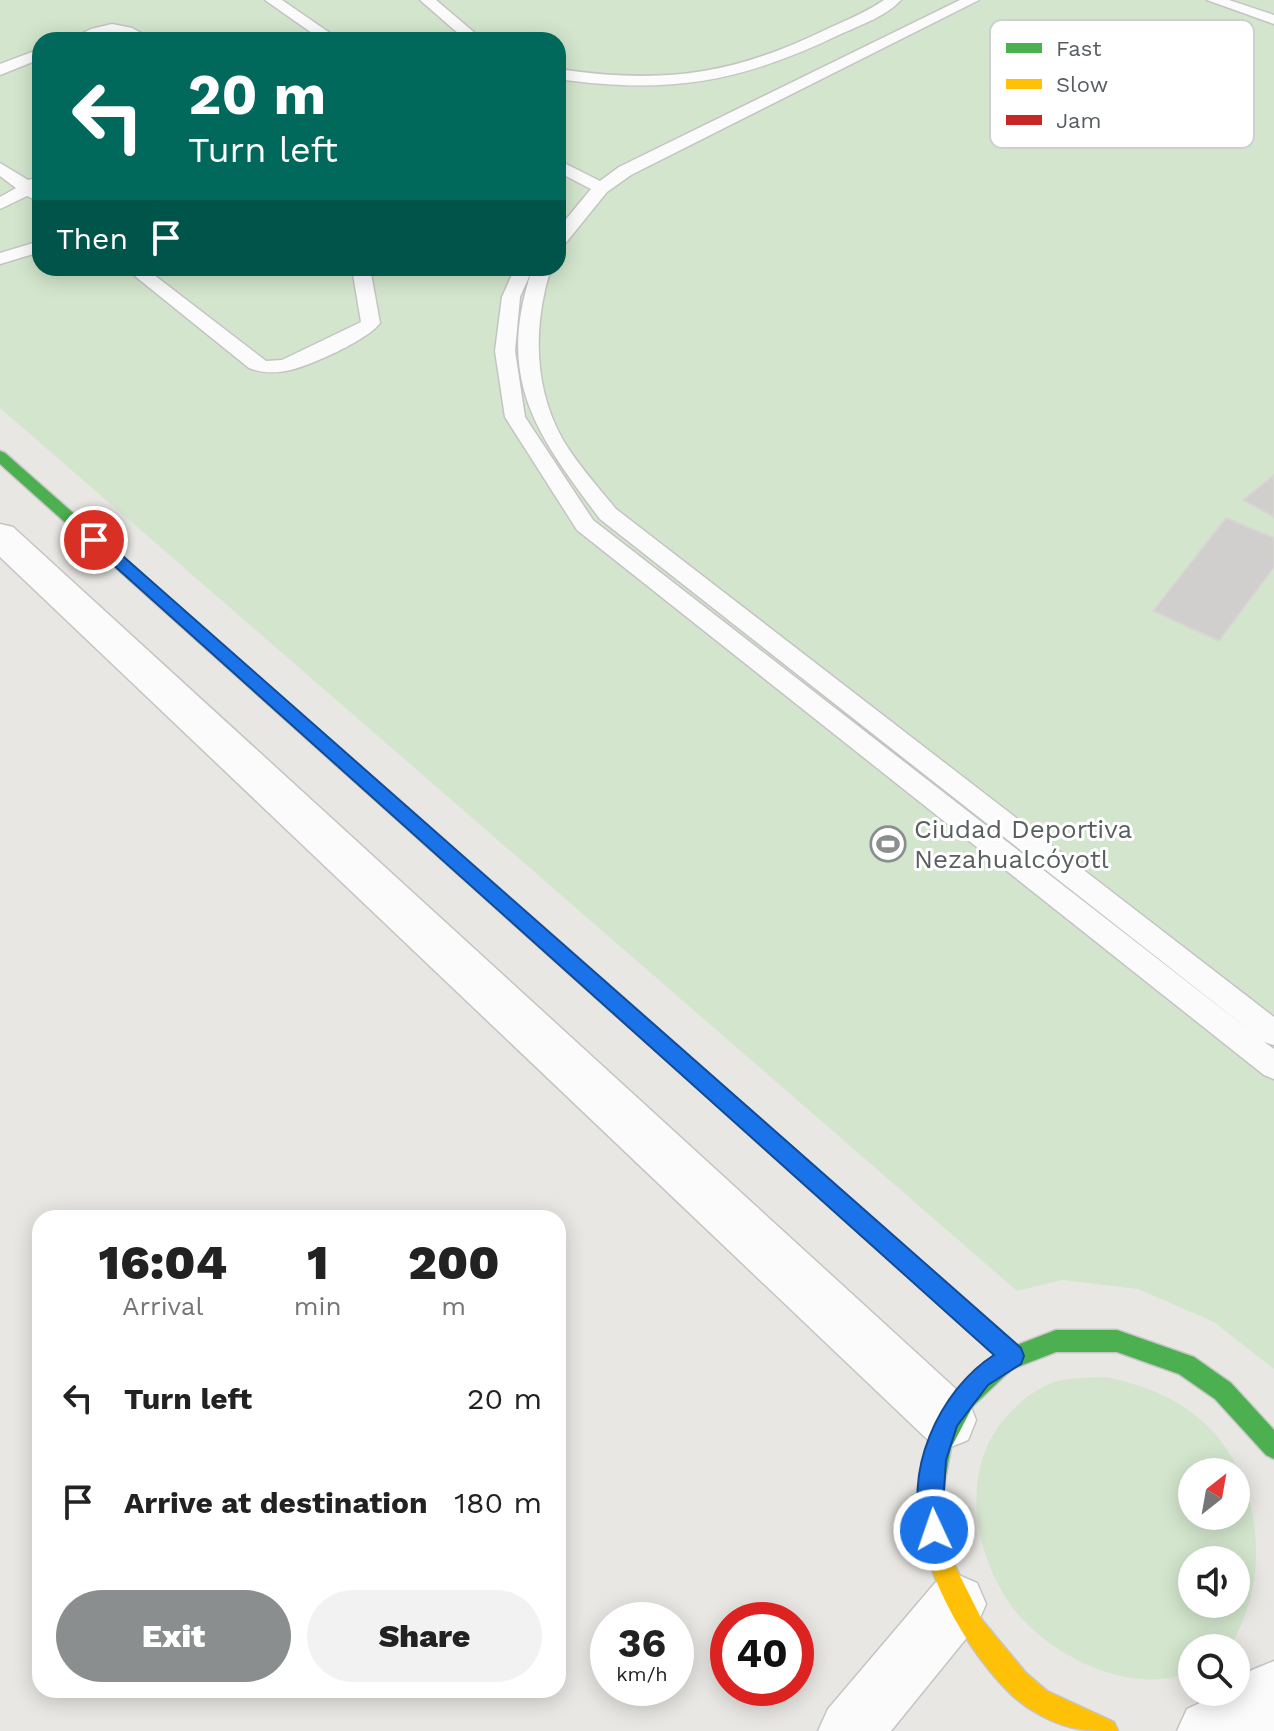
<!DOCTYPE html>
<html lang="en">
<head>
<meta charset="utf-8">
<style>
	:root { --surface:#fff; --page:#f2f2f2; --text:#222; --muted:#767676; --accent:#8b8e8e }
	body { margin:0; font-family:"Work Sans",sans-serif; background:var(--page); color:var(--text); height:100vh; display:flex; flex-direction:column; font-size:30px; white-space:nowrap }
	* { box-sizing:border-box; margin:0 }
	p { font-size:26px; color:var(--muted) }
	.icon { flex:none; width:44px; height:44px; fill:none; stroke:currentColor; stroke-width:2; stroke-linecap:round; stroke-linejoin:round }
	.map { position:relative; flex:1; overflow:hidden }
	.panel { position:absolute; left:32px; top:1210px; width:534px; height:488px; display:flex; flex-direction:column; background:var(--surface); border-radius:24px; box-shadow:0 4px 20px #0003 }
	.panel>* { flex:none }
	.banner { position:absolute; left:32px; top:32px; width:534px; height:244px; border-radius:24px; box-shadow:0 4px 20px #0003; background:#00695c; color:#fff; overflow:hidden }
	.needle { width:52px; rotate:31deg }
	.fabs { position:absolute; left:1178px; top:1458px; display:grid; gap:16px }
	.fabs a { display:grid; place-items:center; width:72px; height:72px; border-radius:50%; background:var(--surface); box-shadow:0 4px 20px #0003; font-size:40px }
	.speed { position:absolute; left:590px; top:1602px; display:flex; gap:16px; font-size:40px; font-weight:700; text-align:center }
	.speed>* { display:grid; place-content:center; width:104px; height:104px; border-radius:50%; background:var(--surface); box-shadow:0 4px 20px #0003; line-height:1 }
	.speed small { font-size:20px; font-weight:400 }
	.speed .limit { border:12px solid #d22; background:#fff; color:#111 }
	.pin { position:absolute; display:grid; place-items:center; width:68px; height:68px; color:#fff; margin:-34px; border:4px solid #fff; border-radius:50%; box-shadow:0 2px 8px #0007 }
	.me { position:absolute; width:88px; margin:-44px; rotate:357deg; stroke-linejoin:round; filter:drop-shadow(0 0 6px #0008) }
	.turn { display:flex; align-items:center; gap:28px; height:168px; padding:0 24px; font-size:36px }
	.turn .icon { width:104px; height:104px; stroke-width:2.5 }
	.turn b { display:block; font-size:56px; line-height:68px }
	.then { display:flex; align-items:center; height:76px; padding:0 24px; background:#0003; gap:16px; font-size:30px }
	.eta { display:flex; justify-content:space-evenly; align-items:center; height:136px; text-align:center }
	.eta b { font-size:48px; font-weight:800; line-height:56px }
	.action { display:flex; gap:16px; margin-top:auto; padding:16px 24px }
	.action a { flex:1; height:92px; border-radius:48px; background:var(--accent); color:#fff; font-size:32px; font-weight:800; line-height:92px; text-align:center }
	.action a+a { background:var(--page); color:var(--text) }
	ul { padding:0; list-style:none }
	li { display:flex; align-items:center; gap:24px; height:104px; padding:0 24px }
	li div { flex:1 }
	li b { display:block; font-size:30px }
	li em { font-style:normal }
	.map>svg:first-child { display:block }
</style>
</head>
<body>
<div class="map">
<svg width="1274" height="1731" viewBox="0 0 1274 1731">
	<rect width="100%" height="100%" fill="#e9e7e3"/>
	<g fill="#d3e6cd" fill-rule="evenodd">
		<path d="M0,0h1274v1369l-60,-47 -76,-33 -76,-9 -45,11 -1017,-883zM40,40h518v228h-518z"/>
		<path d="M1106,1377c31,7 58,15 85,35 73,52 83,167 38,236h-37v24c-56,22 -126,-8 -167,-50 -50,-52 -70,-150 -18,-206 14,-16 34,-32 56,-36 14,-3 29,-2 43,-3zM1192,1472h44v44h-44zM1192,1560h44v44h-44z"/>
	</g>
	<g fill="#d1cfcd" stroke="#d8d6d2" stroke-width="2">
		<path d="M1274,475v42l-31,-17z"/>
		<path d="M1226,518l48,20v29l-55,74 -66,-30z"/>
	</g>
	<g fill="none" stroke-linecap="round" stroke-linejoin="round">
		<defs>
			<g id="lane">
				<path d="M265,0h17l58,40h-18z"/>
				<path d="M420,0h16l47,40h-17z"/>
				<path d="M884,0h17c-15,16 -38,24 -58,33 -101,49 -173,62 -285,46v-10c103,15 171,7 265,-38 21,-10 42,-18 61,-31z"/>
				<path d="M960,0h19l-348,175 -24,17 -43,53 -6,1v-17l33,-40 -33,-17v-12l42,21 19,-14z"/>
				<path d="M1207,0h22l45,15v9z"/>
				<path d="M112,24l20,4 22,12h-19l-23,-7 -21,7h-22l22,-11z"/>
				<path d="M40,49v10l-40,16v-11z"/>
				<path d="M0,163l28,17 12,-3v25l-13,-6 -27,13v-12l16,-9 -16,-12z"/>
				<path d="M40,241v11l-40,12v-11z"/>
				<path d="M125,268h20l121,93 16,-1 79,-38 -9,-54h18l10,55c-12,17 -72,44 -94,48 -13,2 -24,2 -37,-3z"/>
				<path d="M515,268h36c-18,57 -18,119 12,172 15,25 35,47 53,69l658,508v28l-10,-3 10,7v30l-10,-4 -687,-545 -72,-113 -10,-66 7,-54zM532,270c-37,110 5,165 68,249l653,514 -660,-513 -68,-103 -10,-66 5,-54z"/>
			</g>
			<g id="street">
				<path d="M0,524l13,3 955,873 8,20 -8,20 -20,8 -20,-8 -928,-883z"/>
				<path d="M956,1574l21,9 9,21 -9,21 -86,106h-73l10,-22 107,-126z"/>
				<path d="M1274,1661v70h-97l10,-22 36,-17h13v-10l16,-12z"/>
			</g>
			<g id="fast">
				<path d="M0,451l5,2 604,532 3,6 -3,6 -7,2 -7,-2 -595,-533z"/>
				<path d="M740,1104l7,3 270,238 39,-15h61l77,27 37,26 43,47v29l-8,-4 -51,-56 -36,-25 -62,-22h-61l-44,17 -39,37 -22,42 -10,54 -8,4 -8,-4 -4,-8 7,-48 29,-56 38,-36 -262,-235 -3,-6 3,-6z"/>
			</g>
			<path id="slow" d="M933,1482l8,4 13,78 28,56 44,53 21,18 67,31 4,9c-37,0 -56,-2 -88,-22 -51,-31 -130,-164 -105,-223z"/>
			<path id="jam" d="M602,983l7,2 138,122 3,6 -3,6 -7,3 -7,-3 -138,-122 -3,-6 3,-6z"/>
		</defs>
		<use href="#lane" stroke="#c4c4c3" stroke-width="3"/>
		<use href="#street" stroke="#c4c4c3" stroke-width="3"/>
		<use href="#fast" stroke="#c5c6c5" stroke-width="3"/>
		<use href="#slow" stroke="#c5c6c5" stroke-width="3"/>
		<use href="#jam" stroke="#c5c6c5" stroke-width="3"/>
		<use href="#lane" fill="#fcfbfb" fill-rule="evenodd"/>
		<use href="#street" fill="#fcfbfb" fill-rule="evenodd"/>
		<use href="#fast" fill="#4caf50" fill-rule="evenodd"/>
		<use href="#slow" fill="#ffc107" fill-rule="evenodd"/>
		<use href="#jam" fill="#c62828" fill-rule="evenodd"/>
	</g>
	<path fill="#1a73e8" stroke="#114b97" stroke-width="2" d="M94,535l6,1 921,812 3,8 -3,8 -33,21 -31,41 -11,34 -3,46 3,24 -3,9 -9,4 -8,-4c-27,-63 14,-150 68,-184l-905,-812v-7z"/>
	<defs>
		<symbol id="stadium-ring" viewBox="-11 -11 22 22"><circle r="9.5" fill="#fff" stroke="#8b8e8e" stroke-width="1.5"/><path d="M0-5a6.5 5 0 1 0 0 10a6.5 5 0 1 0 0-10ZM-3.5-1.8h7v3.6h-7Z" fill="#8b8e8e"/></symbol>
	</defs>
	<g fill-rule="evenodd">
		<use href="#stadium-ring" x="868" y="824" width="40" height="40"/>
	</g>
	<g text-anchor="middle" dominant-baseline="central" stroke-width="6" stroke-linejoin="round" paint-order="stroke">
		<g font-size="26" fill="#595e61" stroke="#fff" text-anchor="start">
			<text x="914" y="829">Ciudad Deportiva<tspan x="914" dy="30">Nezahualcóyotl</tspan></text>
		</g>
	</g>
	<rect x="990" y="20" width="264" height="128" rx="12" fill="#fff" stroke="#cdcfd0" stroke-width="2"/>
	<rect x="1006" y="43" width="36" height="10" fill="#4caf50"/>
	<rect x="1006" y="79" width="36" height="10" fill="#ffc107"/>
	<rect x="1006" y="115" width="36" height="10" fill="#c62828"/>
	<g font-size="22" fill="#595e61">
		<text x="1056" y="56">Fast</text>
		<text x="1056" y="92">Slow</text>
		<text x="1056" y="128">Jam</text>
	</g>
</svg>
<div class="fabs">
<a><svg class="needle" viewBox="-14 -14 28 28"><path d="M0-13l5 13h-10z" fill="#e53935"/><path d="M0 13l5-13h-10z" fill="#767676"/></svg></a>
<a><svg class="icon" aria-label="sound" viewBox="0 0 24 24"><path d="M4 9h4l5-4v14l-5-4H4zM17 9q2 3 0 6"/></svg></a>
<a><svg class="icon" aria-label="search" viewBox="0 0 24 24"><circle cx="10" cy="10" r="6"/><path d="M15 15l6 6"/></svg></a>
</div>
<div class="speed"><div>36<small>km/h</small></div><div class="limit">40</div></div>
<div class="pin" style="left:94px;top:540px;background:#d93025"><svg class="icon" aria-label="arrive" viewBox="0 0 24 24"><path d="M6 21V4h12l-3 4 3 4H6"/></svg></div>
<svg class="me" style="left:934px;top:1530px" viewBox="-20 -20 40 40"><circle r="17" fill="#1a73e8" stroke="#fff" stroke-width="3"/><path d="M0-11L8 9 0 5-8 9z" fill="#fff"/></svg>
<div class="banner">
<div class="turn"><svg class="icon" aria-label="left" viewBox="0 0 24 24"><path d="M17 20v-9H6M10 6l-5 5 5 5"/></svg><div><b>20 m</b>Turn left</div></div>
<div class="then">Then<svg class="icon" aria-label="arrive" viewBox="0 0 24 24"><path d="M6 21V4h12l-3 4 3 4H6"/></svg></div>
</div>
<section class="panel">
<div class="eta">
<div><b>16:04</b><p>Arrival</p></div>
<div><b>1</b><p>min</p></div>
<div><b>200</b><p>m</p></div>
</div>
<ul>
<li><svg class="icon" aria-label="left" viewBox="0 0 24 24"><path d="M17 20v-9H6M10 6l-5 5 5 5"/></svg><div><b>Turn left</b></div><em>20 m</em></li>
<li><svg class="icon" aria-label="arrive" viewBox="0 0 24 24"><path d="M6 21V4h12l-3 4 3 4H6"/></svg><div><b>Arrive at destination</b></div><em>180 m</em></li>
</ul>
<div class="action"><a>Exit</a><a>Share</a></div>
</section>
</div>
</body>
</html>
